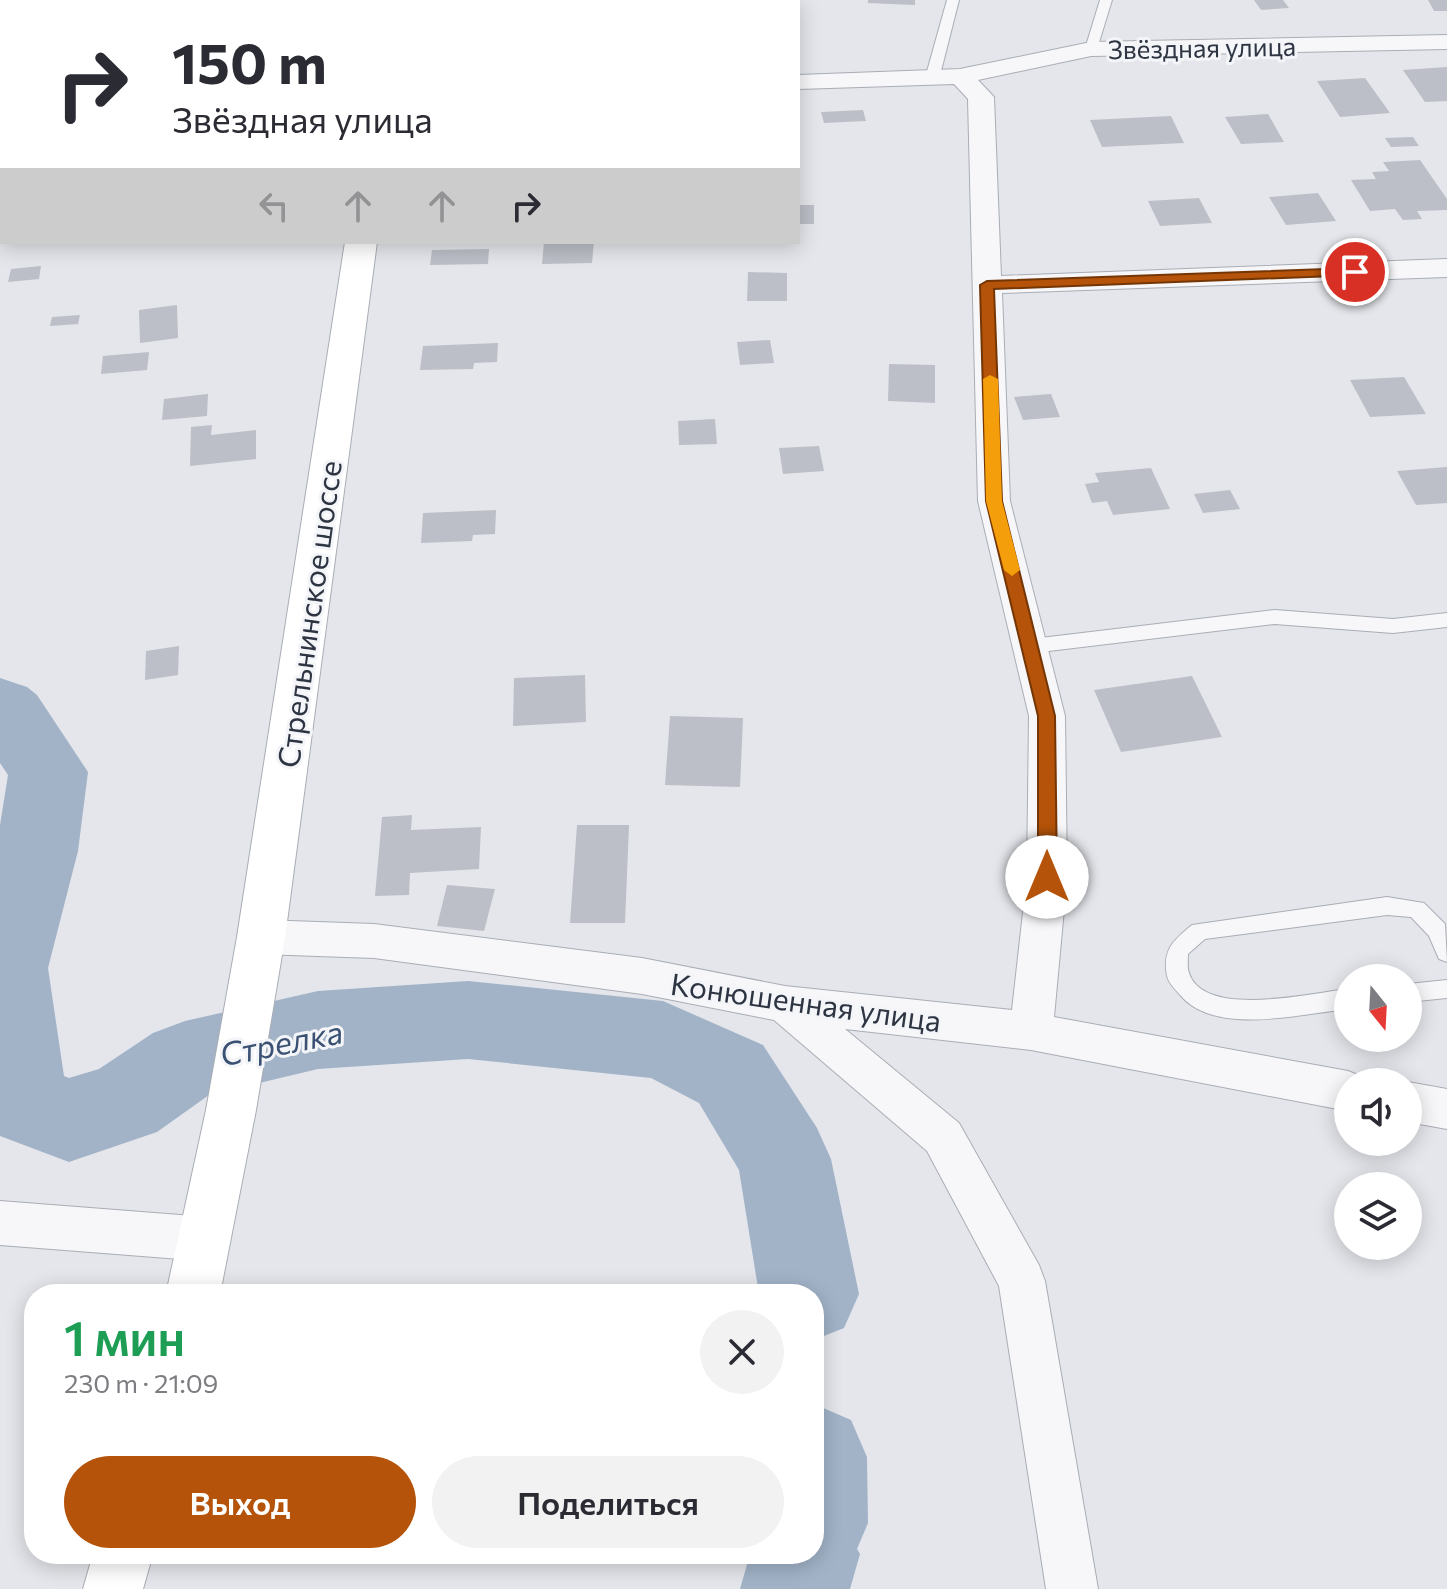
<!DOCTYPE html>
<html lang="ru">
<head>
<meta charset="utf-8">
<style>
	:root { --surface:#fff; --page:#f2f2f3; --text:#2b2b33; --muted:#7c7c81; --accent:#b45309 }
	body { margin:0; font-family:Commissioner,sans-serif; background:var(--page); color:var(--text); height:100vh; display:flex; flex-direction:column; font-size:30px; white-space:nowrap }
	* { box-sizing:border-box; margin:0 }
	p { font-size:26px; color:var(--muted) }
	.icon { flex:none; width:44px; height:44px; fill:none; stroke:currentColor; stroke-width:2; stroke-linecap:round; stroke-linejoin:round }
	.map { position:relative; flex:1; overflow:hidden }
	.details { position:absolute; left:24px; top:1284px; width:800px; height:280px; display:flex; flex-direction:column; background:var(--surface); border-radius:32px; box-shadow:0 4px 20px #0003 }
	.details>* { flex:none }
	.guide { position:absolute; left:0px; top:0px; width:800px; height:244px; box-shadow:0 4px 20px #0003; background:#fff; color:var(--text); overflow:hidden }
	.needle { width:52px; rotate:162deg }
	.tools { position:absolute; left:1334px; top:964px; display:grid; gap:16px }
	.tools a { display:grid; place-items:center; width:88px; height:88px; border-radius:50%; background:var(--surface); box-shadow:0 4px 20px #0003; font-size:40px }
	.pin { position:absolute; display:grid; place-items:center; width:68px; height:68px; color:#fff; margin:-34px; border:4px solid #fff; border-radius:50%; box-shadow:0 2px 8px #0007 }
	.me { position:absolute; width:88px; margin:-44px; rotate:0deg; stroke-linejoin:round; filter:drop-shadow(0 0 6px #0008) }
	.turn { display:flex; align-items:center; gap:28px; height:168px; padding:0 40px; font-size:36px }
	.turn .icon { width:104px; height:104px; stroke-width:2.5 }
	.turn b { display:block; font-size:56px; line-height:68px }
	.lanes { display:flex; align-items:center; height:76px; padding:0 40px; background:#0003; justify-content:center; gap:40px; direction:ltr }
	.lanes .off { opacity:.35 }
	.round { display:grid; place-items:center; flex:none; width:84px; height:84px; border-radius:42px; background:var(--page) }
	.summary { display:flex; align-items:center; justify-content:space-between; height:136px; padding:0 40px }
	h1 { font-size:48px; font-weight:600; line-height:60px; color:#1e9e55 }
	.primary-button { display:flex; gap:16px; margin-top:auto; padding:16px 40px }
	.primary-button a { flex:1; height:92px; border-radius:48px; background:var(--accent); color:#fff; font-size:32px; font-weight:600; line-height:92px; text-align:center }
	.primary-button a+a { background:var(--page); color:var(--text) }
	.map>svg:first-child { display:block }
</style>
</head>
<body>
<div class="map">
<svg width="1447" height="1589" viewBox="0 0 1447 1589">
	<rect width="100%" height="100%" fill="#e4e6eb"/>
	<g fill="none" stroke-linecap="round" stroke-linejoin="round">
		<g fill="#a2b3c8" fill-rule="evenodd">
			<path d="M241,0h52l-54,2z"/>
			<rect x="0" y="42" width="2" height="30"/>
			<path d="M0,678l27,9 10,8 51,77 -10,79 -30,117 16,108 5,2 30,-9 54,-36 32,-12 133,-30 150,-10 195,20 100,44 54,83 14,31 28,135 -15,34 -30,12v-46h-55l-20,-124 -40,-67 -48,-25 -183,-19 -150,10 -109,26 -52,37 -88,30 -69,-26v-311l8,-50 -8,-12z"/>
			<path d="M814,1404l37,16 16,37 1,66 -11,26 3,5 -10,35h-110l10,-35h64z"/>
		</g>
	</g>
	<g fill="#bcbfc7">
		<path d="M868,0h47v5l-47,-2z"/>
		<path d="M1254,0h29l6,8 -28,2z"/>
		<path d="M1428,0h19v11h-13z"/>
		<path d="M1447,67v34l-22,1 -22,-32z"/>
		<path d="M1365,78l25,35 -50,4 -23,-36z"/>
		<path d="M863,110l3,11 -42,2 -3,-11z"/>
		<path d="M1268,114l16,28 -43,2 -16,-27z"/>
		<path d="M1171,116l13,27 -82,4 -12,-27z"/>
		<path d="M1413,137l6,9 -28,1 -6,-9z"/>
		<path d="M1420,160l27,39v11l-30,1 5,8 -19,1 -8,-11 -25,2 -19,-31 25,-1 -4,-7 17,-1 -6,-9z"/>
		<path d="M1318,193l18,28 -50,4 -17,-28z"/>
		<path d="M1199,198l13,25 -52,3 -12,-25z"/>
		<rect x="798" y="205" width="16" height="19"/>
		<path d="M544,242h50l-2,21 -50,1z"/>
		<path d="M489,249l-1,15 -58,1 2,-15z"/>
		<path d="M41,266l-2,13 -31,3 3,-13z"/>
		<path d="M748,272l39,1v28h-40z"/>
		<path d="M177,305l1,33 -38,5 -1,-33z"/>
		<path d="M80,315l-2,9 -28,2 2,-9z"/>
		<path d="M770,340l4,23 -34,2 -3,-23z"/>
		<path d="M498,343l-1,19 -23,1 -1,6 -53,1 3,-24z"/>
		<path d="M149,352l-2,18 -46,4 2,-18z"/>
		<path d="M889,364l46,1v38l-47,-2z"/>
		<path d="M1404,377l22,37 -56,3 -20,-37z"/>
		<path d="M208,394l-1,22 -45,4 2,-21z"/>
		<path d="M1051,394l9,23 -37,3 -9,-23z"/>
		<path d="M715,419l2,25 -38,1 -1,-24z"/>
		<path d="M212,425l-1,10 45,-5v29l-66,7 1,-39z"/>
		<path d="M819,446l5,25 -41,3 -4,-26z"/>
		<path d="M1447,467v36l-31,2 -19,-34z"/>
		<path d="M1151,468l19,41 -57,6 -6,-14 -15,2 -7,-19 14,-2 -4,-9z"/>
		<path d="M1230,490l10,19 -37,4 -9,-19z"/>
		<path d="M496,510l-1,24 -22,1 -1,6 -51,2 2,-30z"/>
		<path d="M179,646l-1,29 -33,5 1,-29z"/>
		<path d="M585,675l1,47 -73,4 1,-48z"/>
		<path d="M1192,676l30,61 -101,15 -27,-62z"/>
		<path d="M670,716l73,2 -3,69 -75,-2z"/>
		<path d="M412,815l-1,15 70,-3 -2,42 -69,4 -1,22 -34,1 7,-79z"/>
		<path d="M577,825h52l-4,98h-55z"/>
		<path d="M447,885l48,4 -11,42 -47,-5z"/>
	</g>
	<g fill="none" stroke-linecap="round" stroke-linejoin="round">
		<defs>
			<g id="lane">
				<path d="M947,0h12l-19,75 -7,4 -7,-4z"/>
				<path d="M1100,0h12l-15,49 -6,4 -6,-4z"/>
				<path d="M1275,610l118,9 54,-6v14l-54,6 -118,-9 -243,29 -9,-7 9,-7z"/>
				<path d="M1387,897l37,6 21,21 2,38 -8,-3 -10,-23 -18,-19 -24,-2 -182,24 -17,15c0,5 -1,14 1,19 15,46 122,20 159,16v20c-48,5 -132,27 -167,-13 -5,-6 -12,-12 -14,-20 -5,-27 7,-36 25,-51z"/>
				<path d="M1447,980v18l-39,4v-18z"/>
			</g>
			<g id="street">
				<path d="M1447,35v14l-356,7 -113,24 16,17 7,179 446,-17v18l-445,16 8,208 55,215 2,161 -13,140 294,54 15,6 3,5h-18v29l-317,-61 -186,-21 114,94 80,142 6,16 53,308h-52l-47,-303 -72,-135 -153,-131 -132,-26 -268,-36 -113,-4 -14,-5 -6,-12 6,-12 14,-5 113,4 268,34 143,28 227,24 15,-133 2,-161 -51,-215 -10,-402 -14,-15 -156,5v-14l162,-6 131,-27z"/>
				<path d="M1408,1082l39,7v40l-39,-7z"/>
				<path d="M0,1201l206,16 16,6 7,16 -7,16 -16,6 -206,-16z"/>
			</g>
			<g id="secondary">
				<rect x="387" y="0" width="28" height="2"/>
				<path d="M345,242h32l-92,695 -29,173 -36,184h-54l40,-184 31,-173z"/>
				<path d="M93,1554h60l-10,35h-60z"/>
			</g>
		</defs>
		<use href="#lane" stroke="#a9adb5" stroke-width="2"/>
		<use href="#street" stroke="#a9adb5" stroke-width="2"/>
		<use href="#secondary" stroke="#a9adb5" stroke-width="2"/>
		<use href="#lane" fill="#f7f7f9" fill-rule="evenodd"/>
		<use href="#street" fill="#f7f7f9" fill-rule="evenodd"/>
		<use href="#secondary" fill="#fff" fill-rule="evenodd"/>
	</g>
	<path fill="#b45309" stroke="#753606" stroke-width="2" d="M1355,268l5,1v6l-366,14 8,212 53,215 2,161 -3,5h-13l-3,-5v-161l-52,-215 -6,-216 7,-4z"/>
	<path fill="#f59e0b" d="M990,375l8,4 4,122 18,69 -8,6 -8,-6 -18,-69 -3,-122z"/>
	<g text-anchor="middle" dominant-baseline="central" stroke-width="6" stroke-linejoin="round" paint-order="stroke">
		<g font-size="26" fill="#2d3442" stroke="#f4f5f8">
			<text transform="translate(1202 47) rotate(-1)">Звёздная улица</text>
		</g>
		<g font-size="30" fill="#2d3442" stroke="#f4f5f8">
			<text transform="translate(308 614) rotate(-82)">Стрельнинское шоссе</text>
			<text transform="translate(806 1001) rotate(8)">Конюшенная улица</text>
		</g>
		<g font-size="32" font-style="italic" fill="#3a5173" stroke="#f4f5f8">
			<text transform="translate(281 1042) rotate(-11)">Стрелка</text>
		</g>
	</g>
</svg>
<div class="tools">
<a><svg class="needle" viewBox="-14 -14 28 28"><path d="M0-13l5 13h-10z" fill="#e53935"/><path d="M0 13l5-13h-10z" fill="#7c7c81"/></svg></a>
<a><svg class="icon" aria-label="sound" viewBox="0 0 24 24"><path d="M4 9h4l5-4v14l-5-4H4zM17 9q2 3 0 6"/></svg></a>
<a><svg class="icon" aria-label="layers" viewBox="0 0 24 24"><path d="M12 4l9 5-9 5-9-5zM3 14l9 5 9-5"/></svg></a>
</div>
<div class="pin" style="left:1355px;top:272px;background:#d93025"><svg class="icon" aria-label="arrive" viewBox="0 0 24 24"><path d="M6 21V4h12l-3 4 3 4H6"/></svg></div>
<svg class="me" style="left:1047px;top:877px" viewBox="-20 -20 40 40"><circle r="19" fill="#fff"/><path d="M0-13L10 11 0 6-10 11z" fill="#b45309"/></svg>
<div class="guide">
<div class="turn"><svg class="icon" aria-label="right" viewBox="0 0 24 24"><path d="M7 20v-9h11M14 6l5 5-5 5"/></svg><div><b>150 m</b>Звёздная улица</div></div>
<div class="lanes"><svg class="icon off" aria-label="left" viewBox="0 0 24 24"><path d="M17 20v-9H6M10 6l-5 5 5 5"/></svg><svg class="icon off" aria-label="ahead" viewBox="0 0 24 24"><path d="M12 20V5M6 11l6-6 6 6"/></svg><svg class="icon off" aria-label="ahead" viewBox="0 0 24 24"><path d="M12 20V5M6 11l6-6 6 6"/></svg><svg class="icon" aria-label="right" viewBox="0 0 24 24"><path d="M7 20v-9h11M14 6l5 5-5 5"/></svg></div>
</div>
<section class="details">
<div class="summary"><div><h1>1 мин</h1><p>230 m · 21:09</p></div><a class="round"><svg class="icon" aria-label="close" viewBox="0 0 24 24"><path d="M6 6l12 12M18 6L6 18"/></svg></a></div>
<div class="primary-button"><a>Выход</a><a>Поделиться</a></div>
</section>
</div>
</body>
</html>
